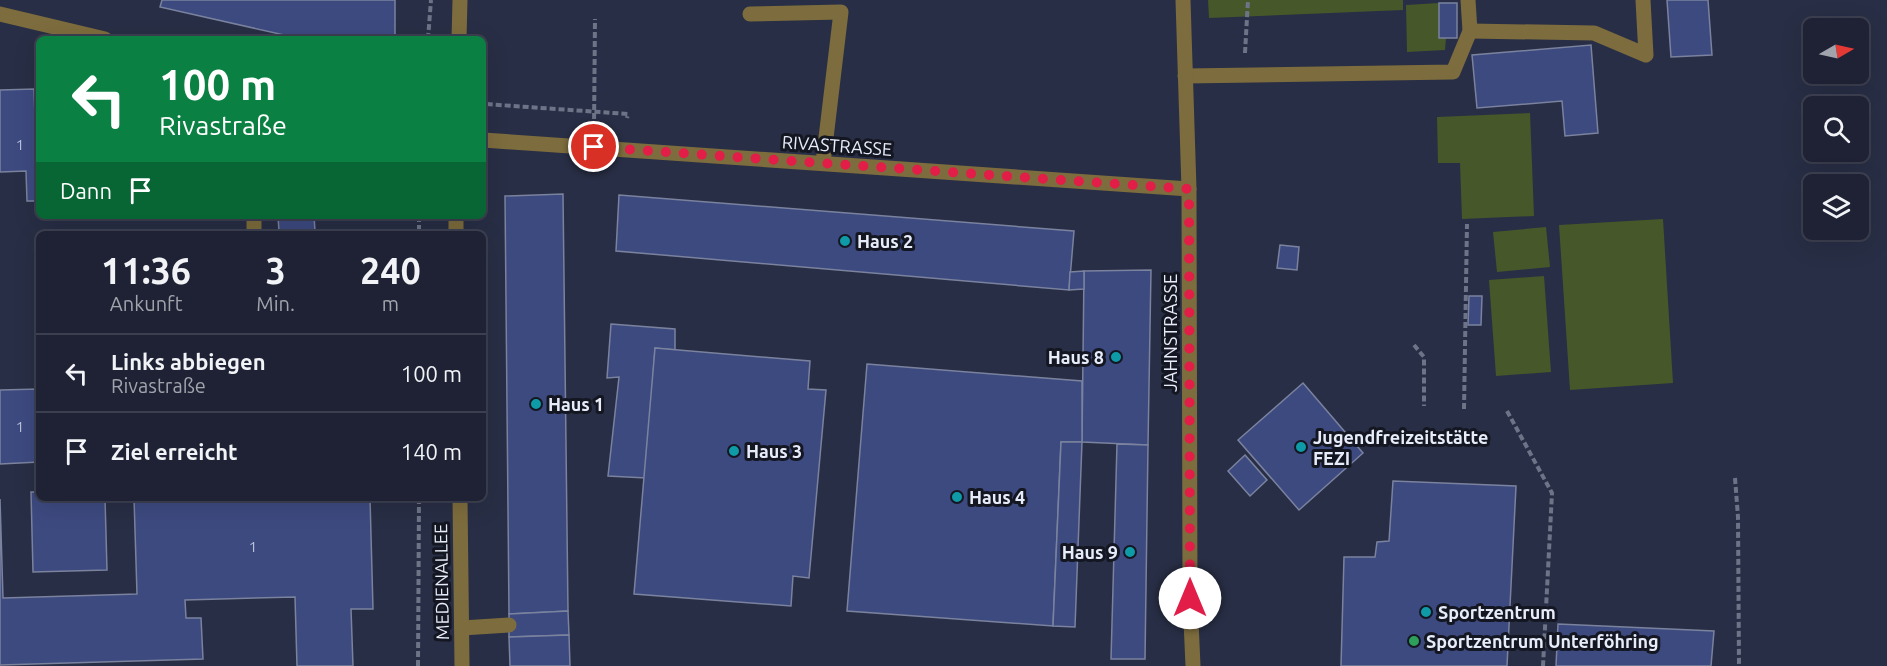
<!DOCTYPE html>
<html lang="de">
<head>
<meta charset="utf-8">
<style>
	:root { --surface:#1e2234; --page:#262a3c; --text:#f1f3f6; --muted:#a1a4ac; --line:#3c3f4f }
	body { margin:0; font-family:Ubuntu,sans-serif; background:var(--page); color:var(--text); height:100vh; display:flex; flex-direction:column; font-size:22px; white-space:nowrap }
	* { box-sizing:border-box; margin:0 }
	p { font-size:20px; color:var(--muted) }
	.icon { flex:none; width:33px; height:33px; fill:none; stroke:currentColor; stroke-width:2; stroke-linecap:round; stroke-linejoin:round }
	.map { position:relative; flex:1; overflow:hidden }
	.side { position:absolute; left:36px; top:231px; width:450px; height:270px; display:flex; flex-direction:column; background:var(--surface); border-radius:9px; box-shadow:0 6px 24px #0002,0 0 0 2px var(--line) }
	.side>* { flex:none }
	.hud { position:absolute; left:36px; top:36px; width:450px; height:183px; border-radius:9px; box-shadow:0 6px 24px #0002,0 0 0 2px var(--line); background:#0b8043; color:#fff; overflow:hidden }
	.needle { width:39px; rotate:81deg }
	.controls { position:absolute; left:1803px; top:18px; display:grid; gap:12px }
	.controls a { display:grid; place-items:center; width:66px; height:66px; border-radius:9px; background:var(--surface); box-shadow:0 6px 24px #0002,0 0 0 2px var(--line); font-size:30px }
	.pin { position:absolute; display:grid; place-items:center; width:51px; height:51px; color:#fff; margin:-26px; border:3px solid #fff; border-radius:50%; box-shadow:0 2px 6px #0007 }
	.me { position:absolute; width:66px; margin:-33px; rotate:0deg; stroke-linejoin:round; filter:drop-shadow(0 0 4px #0008) }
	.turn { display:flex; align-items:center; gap:21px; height:126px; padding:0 24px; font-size:27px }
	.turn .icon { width:78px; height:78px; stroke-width:2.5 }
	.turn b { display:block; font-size:42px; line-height:51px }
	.then { display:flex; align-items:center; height:57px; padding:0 24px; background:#0003; gap:12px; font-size:22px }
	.eta { display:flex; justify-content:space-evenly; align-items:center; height:102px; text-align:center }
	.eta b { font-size:36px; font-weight:600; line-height:42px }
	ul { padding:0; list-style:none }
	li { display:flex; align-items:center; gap:18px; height:78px; padding:0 24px; border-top:2px solid var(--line) }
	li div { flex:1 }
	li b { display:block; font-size:22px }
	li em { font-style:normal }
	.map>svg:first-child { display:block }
</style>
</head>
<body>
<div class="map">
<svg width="1887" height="666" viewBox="0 0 1887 666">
	<rect width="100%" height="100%" fill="#282e45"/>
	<g fill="#465729">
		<path d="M1208,0h195v10l-194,8z"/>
		<path d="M1439,3v35h7l-1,12 -38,2 -1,-47z"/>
		<path d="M1530,113l4,103 -72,3 -2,-56h-22l-1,-46z"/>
		<path d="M1663,219l10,164 -103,7 -11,-165z"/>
		<path d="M1546,227l4,40 -53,5 -4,-40z"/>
		<path d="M1544,276l7,96 -55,4 -7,-96z"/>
	</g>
	<g fill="#3d4a80" stroke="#7a829e" stroke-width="1.5">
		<path d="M162,0h233v39h-93l-142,-32z"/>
		<path d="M1667,0h41l4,55 -41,2z"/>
		<rect x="1439" y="3" width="18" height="35"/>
		<path d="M1591,45l7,88 -33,3 -3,-35 -85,7 -5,-53z"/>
		<path d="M34,89l1,27h4v85h-12l-1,-30 -26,1v-82z"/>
		<path d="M563,194l5,417 -59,3 -4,-418z"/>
		<path d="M619,195l455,36 -5,59 -453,-39z"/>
		<path d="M278,216h36l1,15 -36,1z"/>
		<path d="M1280,245l19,2 -2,23 -20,-2z"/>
		<path d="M1151,270l-3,175 -66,-3 2,-171z"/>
		<path d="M1084,271v18l-15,1 1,-18z"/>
		<path d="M1469,296h13l-1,29h-13z"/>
		<path d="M611,324l64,5v21l-20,-2 -9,130 -38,-2 11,-99 -12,1z"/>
		<path d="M655,348l155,13 -2,28 18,1 -17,188 -16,-2 -2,30 -157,-12z"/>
		<path d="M867,364l215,17v61h-21l-8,184 -206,-15z"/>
		<path d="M1303,383l60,70 -64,57 -61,-70z"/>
		<path d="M39,389v73l-39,2v-74z"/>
		<path d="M1061,442h21l-7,185 -22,-1z"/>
		<path d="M1117,444l31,1 -3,214h-34z"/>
		<path d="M1245,455l22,25 -17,16 -22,-25z"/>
		<path d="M1393,481l123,5 -9,180h-166l3,-109h31l2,-15 12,-1z"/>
		<path d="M31,492h8v6h66l2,72 -74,2z"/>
		<path d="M134,498h236l3,111h-22l2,57h-56l-2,-69 -110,3 1,18h15l2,41 -203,6v-166l3,99 134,-4z"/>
		<path d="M568,611l1,24 -60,2v-23z"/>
		<path d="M1558,624l156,7 -3,35h-155z"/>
		<path d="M569,635l1,31h-60l-1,-29z"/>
	</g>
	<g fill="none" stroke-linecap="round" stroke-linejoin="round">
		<g stroke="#6e7488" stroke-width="4" stroke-dasharray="6 3" stroke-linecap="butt">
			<path d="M428,39l3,-39"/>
			<path d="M1245,53l3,-53"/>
			<path d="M483,97l2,7 143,10 -1,4"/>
			<path d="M594,128l1,-109"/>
			<path d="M419,216v18"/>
			<path d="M1414,345l10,12v49"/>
			<path d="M1464,409l3,-185"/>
			<path d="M1507,411l45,82 -9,173"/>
			<path d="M1735,478l3,39 1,149"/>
			<path d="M418,666l1,-168"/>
		</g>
		<g stroke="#7d6c3d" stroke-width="15">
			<path d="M750,14l91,-2 -18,151"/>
			<path d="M1470,31l124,2 52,22 -3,-55"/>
			<path d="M1185,76l268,-4 17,-41 -2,-31"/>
			<path d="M254,216v18"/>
			<path d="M462,628l47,-3"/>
		</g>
		<g stroke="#7d6c3d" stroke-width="15">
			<path d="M1183,0l6,189 1,409 3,68"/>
			<path d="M0,14l105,25"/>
			<path d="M459,39l1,-39"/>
			<path d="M483,140l706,49"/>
			<path d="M456,234v-18"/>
			<path d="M460,498l2,168"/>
		</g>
	</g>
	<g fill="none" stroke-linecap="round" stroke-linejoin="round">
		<path stroke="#e11d48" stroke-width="10" stroke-dasharray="0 18" d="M594,147l595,42 1,409"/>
	</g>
	<g fill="#0f9aa8" stroke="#141721" stroke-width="2">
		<circle cx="845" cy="241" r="6"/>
		<circle cx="1116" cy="357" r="6"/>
		<circle cx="536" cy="404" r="6"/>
		<circle cx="1301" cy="447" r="6"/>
		<circle cx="734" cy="451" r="6"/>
		<circle cx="957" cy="497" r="6"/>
		<circle cx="1130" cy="552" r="6"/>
		<circle cx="1426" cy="612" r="6"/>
	</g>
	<circle fill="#2e9e5b" stroke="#141721" stroke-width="2" cx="1414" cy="641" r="6"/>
	<g text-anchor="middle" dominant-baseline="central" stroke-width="6" stroke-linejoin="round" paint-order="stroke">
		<g font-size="15" fill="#bcc4dc">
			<text x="20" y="144">1</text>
			<text x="20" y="426">1</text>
			<text x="253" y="546">1</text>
		</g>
		<g font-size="18" fill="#e7ecfb" stroke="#141721">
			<text transform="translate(837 145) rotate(4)">RIVASTRASSE</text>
			<text transform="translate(1170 333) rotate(-90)">JAHNSTRASSE</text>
			<text transform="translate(441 582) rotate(-91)">MEDIENALLEE</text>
		</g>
		<g font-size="18" font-weight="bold" fill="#e7ecfb" stroke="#141721" text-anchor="start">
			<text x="857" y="241">Haus 2</text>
			<text x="1104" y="357" text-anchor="end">Haus 8</text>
			<text x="548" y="404">Haus 1</text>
			<text x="1313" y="437">Jugendfreizeitstätte<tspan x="1313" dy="21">FEZI</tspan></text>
			<text x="746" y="451">Haus 3</text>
			<text x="969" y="497">Haus 4</text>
			<text x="1118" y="552" text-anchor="end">Haus 9</text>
			<text x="1438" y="612">Sportzentrum</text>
			<text x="1426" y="641">Sportzentrum Unterföhring</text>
		</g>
	</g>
</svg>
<div class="controls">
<a><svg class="needle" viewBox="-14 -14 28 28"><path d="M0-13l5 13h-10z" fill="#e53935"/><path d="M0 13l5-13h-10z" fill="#a1a4ac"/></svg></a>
<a><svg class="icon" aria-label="search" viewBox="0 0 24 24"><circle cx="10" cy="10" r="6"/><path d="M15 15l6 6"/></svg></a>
<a><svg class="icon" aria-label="layers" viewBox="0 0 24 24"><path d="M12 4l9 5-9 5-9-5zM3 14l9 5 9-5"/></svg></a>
</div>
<div class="pin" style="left:594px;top:147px;background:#d93025"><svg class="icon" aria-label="arrive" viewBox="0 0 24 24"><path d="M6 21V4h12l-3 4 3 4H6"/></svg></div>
<svg class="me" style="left:1190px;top:598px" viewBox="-20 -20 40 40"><circle r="19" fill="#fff"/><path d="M0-13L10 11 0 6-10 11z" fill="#e11d48"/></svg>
<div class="hud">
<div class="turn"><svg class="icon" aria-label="left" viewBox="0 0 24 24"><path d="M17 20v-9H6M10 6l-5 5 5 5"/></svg><div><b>100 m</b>Rivastraße</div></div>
<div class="then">Dann<svg class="icon" aria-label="arrive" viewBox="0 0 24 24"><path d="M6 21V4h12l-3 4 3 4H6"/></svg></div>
</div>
<section class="side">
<div class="eta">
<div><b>11:36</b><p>Ankunft</p></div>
<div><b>3</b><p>Min.</p></div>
<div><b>240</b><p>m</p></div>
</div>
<ul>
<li><svg class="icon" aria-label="left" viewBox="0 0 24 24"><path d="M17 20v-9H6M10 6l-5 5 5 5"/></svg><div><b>Links abbiegen</b><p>Rivastraße</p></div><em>100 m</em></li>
<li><svg class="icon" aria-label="arrive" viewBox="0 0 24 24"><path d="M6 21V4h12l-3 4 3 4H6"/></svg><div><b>Ziel erreicht</b></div><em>140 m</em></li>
</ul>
</section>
</div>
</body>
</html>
